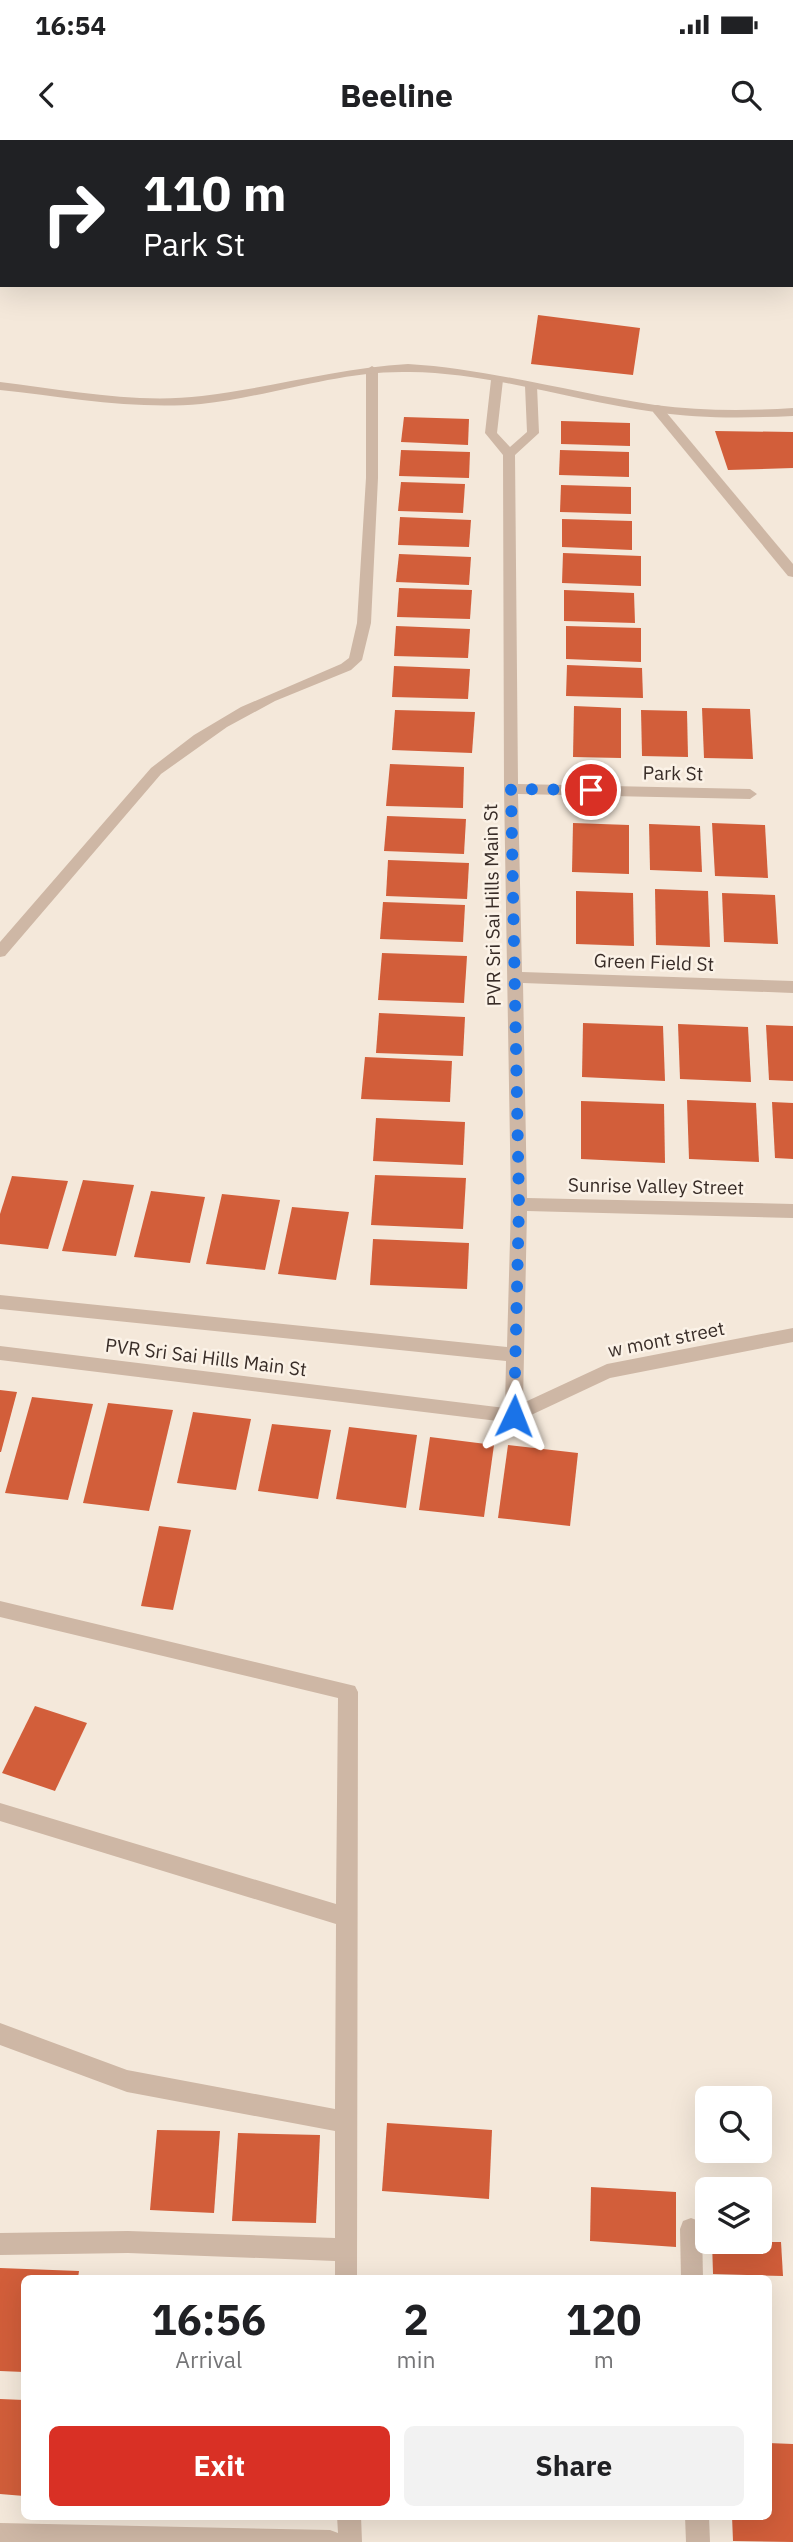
<!DOCTYPE html>
<html lang="en">
<head>
<meta charset="utf-8">
<style>
	:root { --surface:#fff; --page:#f2f2f2; --text:#202124; --muted:#757577; --accent:#d93025 }
	body { margin:0; font-family:"IBM Plex Sans",sans-serif; background:var(--page); color:var(--text); height:100vh; display:flex; flex-direction:column; font-size:26px; white-space:nowrap }
	* { box-sizing:border-box; margin:0 }
	p { font-size:23px; color:var(--muted) }
	.icon { flex:none; width:38px; height:38px; fill:none; stroke:currentColor; stroke-width:2; stroke-linecap:round; stroke-linejoin:round }
	.map { position:relative; flex:1; overflow:hidden }
	.drawer { position:absolute; left:21px; top:2135px; width:751px; height:245px; display:flex; flex-direction:column; background:var(--surface); border-radius:10px; box-shadow:0 7px 28px #0002 }
	.drawer>* { flex:none }
	.guide { position:absolute; left:0px; top:0px; width:794px; height:147px; box-shadow:0 7px 28px #0002; background:#202124; color:#fff; overflow:hidden }
	.tools { position:absolute; left:695px; top:1946px; display:grid; gap:14px }
	.tools a { display:grid; place-items:center; width:77px; height:77px; border-radius:10px; background:var(--surface); box-shadow:0 7px 28px #0002; font-size:35px }
	.pin { position:absolute; display:grid; place-items:center; width:60px; height:60px; color:#fff; margin:-30px; border:4px solid #fff; border-radius:50%; box-shadow:0 2px 7px #0007 }
	.me { position:absolute; width:77px; margin:-38px; rotate:2deg; stroke-linejoin:round; filter:drop-shadow(0 0 5px #0008) }
	.turn { display:flex; align-items:center; gap:24px; height:147px; padding:0 28px; font-size:32px }
	.turn .icon { width:91px; height:91px; stroke-width:2.5 }
	.turn b { display:block; font-size:49px; line-height:60px }
	.eta { display:flex; justify-content:space-evenly; align-items:center; height:119px; text-align:center }
	.eta b { font-size:42px; font-weight:700; line-height:49px }
	.button { display:flex; gap:14px; margin-top:auto; padding:14px 28px }
	.button a { flex:1; height:80px; border-radius:10px; background:var(--accent); color:#fff; font-size:28px; font-weight:700; line-height:80px; text-align:center }
	.button a+a { background:var(--page); color:var(--text) }
	.status { display:flex; justify-content:space-between; align-items:center; height:49px; padding:0 35px; background:var(--surface); direction:ltr }
	.status svg { height:19px; fill:currentColor }
	header { display:flex; justify-content:space-between; align-items:center; height:91px; padding:0 28px; background:var(--surface); font-size:32px; font-weight:700 }
	.map>svg:first-child { display:block }
</style>
</head>
<body>
<div class="status"><b>16:54</b><svg viewBox="0 0 49 12"><path d="M0 12V9h3v3zM5 12V6h3v6zM10 12V3h3v9zM15 12V0h3v12zM26 1h20v11H26zM47 4h2v5h-2z"/></svg></div>
<header><svg class="icon" aria-label="back" viewBox="0 0 24 24"><path d="M15 5l-7 7 7 7"/></svg>Beeline<svg class="icon" aria-label="search" viewBox="0 0 24 24"><circle cx="10" cy="10" r="6"/><path d="M15 15l6 6"/></svg></header>
<div class="map">
<svg width="793" height="2402" viewBox="0 0 793 2402">
	<rect width="100%" height="100%" fill="#f4e8da"/>
	<g fill="#d25e3a">
		<path d="M538,175l102,13 -7,47 -102,-11z"/>
		<path d="M404,277l65,2 -1,26 -67,-3z"/>
		<path d="M561,281l69,2v23l-69,-2z"/>
		<path d="M715,291l78,1v36l-65,2z"/>
		<path d="M401,310l69,2 -1,26 -70,-2z"/>
		<path d="M560,310l69,2v25l-70,-2z"/>
		<path d="M401,342l64,2 -2,29 -65,-2z"/>
		<path d="M561,345l70,2v27l-71,-2z"/>
		<path d="M400,377l71,3 -2,27 -71,-2z"/>
		<path d="M562,379l70,2v29l-70,-3z"/>
		<path d="M563,413l78,3v30l-79,-3z"/>
		<path d="M399,414l72,3 -2,28 -73,-3z"/>
		<path d="M399,448l73,2 -2,29 -73,-2z"/>
		<path d="M564,450l70,3 1,30 -71,-2z"/>
		<path d="M396,486l74,3 -2,29 -74,-2z"/>
		<path d="M566,486l75,2v34l-75,-3z"/>
		<path d="M567,525l75,3 1,30 -77,-2z"/>
		<path d="M394,526l76,3 -2,30 -76,-2z"/>
		<path d="M574,566l47,2v50l-48,-1z"/>
		<path d="M702,568l48,1 3,50 -49,-1z"/>
		<path d="M395,570l80,2 -3,41 -80,-3z"/>
		<path d="M641,570l46,1 1,46 -46,-1z"/>
		<path d="M390,624l74,3 -1,41 -77,-2z"/>
		<path d="M387,676l79,3 -2,35 -80,-3z"/>
		<path d="M573,683l56,2v49l-57,-2z"/>
		<path d="M712,683l53,2 3,53 -53,-2z"/>
		<path d="M649,684l51,2 2,46 -52,-2z"/>
		<path d="M388,720l81,3 -2,36 -81,-3z"/>
		<path d="M655,749l53,2 2,56 -54,-2z"/>
		<path d="M576,751l57,2 1,53 -58,-2z"/>
		<path d="M722,753l53,2 3,49 -54,-2z"/>
		<path d="M383,762l82,3 -2,37 -83,-3z"/>
		<path d="M382,813l85,3 -3,47 -86,-3z"/>
		<path d="M379,873l86,4 -2,39 -87,-3z"/>
		<path d="M583,883l80,3 2,55 -83,-4z"/>
		<path d="M678,884l70,3 3,55 -71,-3z"/>
		<path d="M766,885l27,1v55l-24,-1z"/>
		<path d="M365,917l87,4 -2,41 -89,-3z"/>
		<path d="M687,960l69,3 3,59 -70,-3z"/>
		<path d="M581,961l83,3 1,59 -84,-4z"/>
		<path d="M772,962l21,1v56l-18,-1z"/>
		<path d="M376,978l89,4 -2,43 -90,-4z"/>
		<path d="M375,1035l91,3 -3,51 -92,-4z"/>
		<path d="M12,1036l56,5 -20,68 -48,-5v-30z"/>
		<path d="M83,1040l51,5 -18,71 -54,-5z"/>
		<path d="M151,1051l54,6 -15,66 -56,-6z"/>
		<path d="M222,1054l58,6 -15,70 -59,-6z"/>
		<path d="M292,1067l57,5 -13,68 -58,-6z"/>
		<path d="M373,1099l96,4 -2,46 -97,-4z"/>
		<path d="M0,1250l17,2 -16,60h-1z"/>
		<path d="M32,1257l61,7 -25,96 -63,-7z"/>
		<path d="M108,1263l65,7 -24,101 -66,-8z"/>
		<path d="M193,1272l58,7 -15,71 -59,-7z"/>
		<path d="M272,1284l59,6 -13,69 -60,-8z"/>
		<path d="M349,1287l68,8 -11,73 -70,-9z"/>
		<path d="M430,1297l64,8 -10,72 -65,-7z"/>
		<path d="M508,1305l70,8 -8,73 -72,-8z"/>
		<path d="M159,1386l32,4 -18,80 -32,-4z"/>
		<path d="M35,1566l52,17 -32,68 -53,-18z"/>
		<path d="M387,1983l105,7 -3,69 -107,-8z"/>
		<path d="M157,1990l63,1 -6,82 -64,-3z"/>
		<path d="M238,1993l82,2 -4,88 -84,-2z"/>
		<path d="M591,2047l85,5v55l-86,-6z"/>
		<path d="M712,2102h69l2,34 -70,-2z"/>
		<path d="M0,2128l79,3 -1,7h-54v94l-24,-1z"/>
		<path d="M0,2259l24,1v96l-24,-2z"/>
		<path d="M768,2303l25,1v98l-60,-1 -1,-25h36z"/>
	</g>
	<g fill="none" stroke-linecap="round" stroke-linejoin="round">
		<g fill="#ceb7a5" fill-rule="evenodd">
			<path d="M372,226l6,4v108l-7,145 -9,37 -11,10 -76,31 -48,26 -66,47 -156,182 -5,1v-15l151,-174 43,-33 47,-28 100,-43 8,-6 8,-35 9,-145v-108z"/>
			<path d="M497,236l6,4 -6,53 13,14 17,-15 -2,-46 6,-4 6,4 2,47 -24,22 3,329 232,5 7,5 -7,5 -232,-5 4,178 271,9v12l-270,-10 4,215 266,6v14l-266,-7 -4,192 84,-39 186,-36v14l-183,36 -96,45 -514,-63v-14l505,62 1,-47 -506,-52v-14l507,52 4,-143 -7,-415 -1,-334 -18,-22 6,-53z"/>
			<path d="M657,265l4,1 132,158v13l-5,-1 -135,-164v-6z"/>
			<path d="M0,1461l355,85 3,6 -1,586h-22v-17l-207,-8 -128,2v-22l128,-2 207,7v-107l-208,-39 -127,-47v-22l127,47 208,39 1,-185 -336,-103v-18l336,101 2,-206 -338,-81z"/>
			<path d="M691,2078l8,3 3,8 1,49h-22l-1,-49 3,-8z"/>
			<path d="M337,2376h24l1,26h-362v-19l330,7 8,3z"/>
			<path d="M685,2376h24l1,26h-24z"/>
		</g>
		<path fill="#ceb7a5" fill-rule="evenodd" d="M408,224c83,5 164,29 247,41 45,6 93,6 138,3v8c-45,2 -93,3 -138,-4 -81,-11 -163,-39 -245,-40 -71,-2 -140,25 -209,32 -67,6 -135,-7 -201,-14v-8c66,8 136,22 202,14 69,-8 136,-28 206,-32z"/>
	</g>
	<g fill="none" stroke-linecap="round" stroke-linejoin="round">
		<path stroke="#1a73e8" stroke-width="12" stroke-dasharray="0 21.6" d="M514,1276l5,-212 -8,-415 80,1"/>
	</g>
	<g text-anchor="middle" dominant-baseline="central" stroke-width="5" stroke-linejoin="round" paint-order="stroke">
		<g font-size="19" fill="#382c27" stroke="#fbf2e7">
			<text transform="translate(673 633) rotate(1)">Park St</text>
			<text transform="translate(492 765) rotate(-91)">PVR Sri Sai Hills Main St</text>
			<text transform="translate(654 822) rotate(2)">Green Field St</text>
			<text transform="translate(656 1046) rotate(1)">Sunrise Valley Street</text>
			<text transform="translate(666 1199) rotate(-11)">w mont street</text>
			<text transform="translate(206 1217) rotate(7)">PVR Sri Sai Hills Main St</text>
		</g>
	</g>
</svg>
<div class="tools">
<a><svg class="icon" aria-label="search" viewBox="0 0 24 24"><circle cx="10" cy="10" r="6"/><path d="M15 15l6 6"/></svg></a>
<a><svg class="icon" aria-label="layers" viewBox="0 0 24 24"><path d="M12 4l9 5-9 5-9-5zM3 14l9 5 9-5"/></svg></a>
</div>
<div class="pin" style="left:591px;top:650px;background:#d93025"><svg class="icon" aria-label="arrive" viewBox="0 0 24 24"><path d="M6 21V4h12l-3 4 3 4H6"/></svg></div>
<svg class="me" style="left:514px;top:1276px" viewBox="-20 -20 40 40"><path d="M0-17L14 15 0 8-14 15z" fill="#1a73e8" stroke="#fff" stroke-width="4"/></svg>
<div class="guide">
<div class="turn"><svg class="icon" aria-label="right" viewBox="0 0 24 24"><path d="M7 20v-9h11M14 6l5 5-5 5"/></svg><div><b>110 m</b>Park St</div></div>
</div>
<section class="drawer">
<div class="eta">
<div><b>16:56</b><p>Arrival</p></div>
<div><b>2</b><p>min</p></div>
<div><b>120</b><p>m</p></div>
</div>
<div class="button"><a>Exit</a><a>Share</a></div>
</section>
</div>
</body>
</html>
